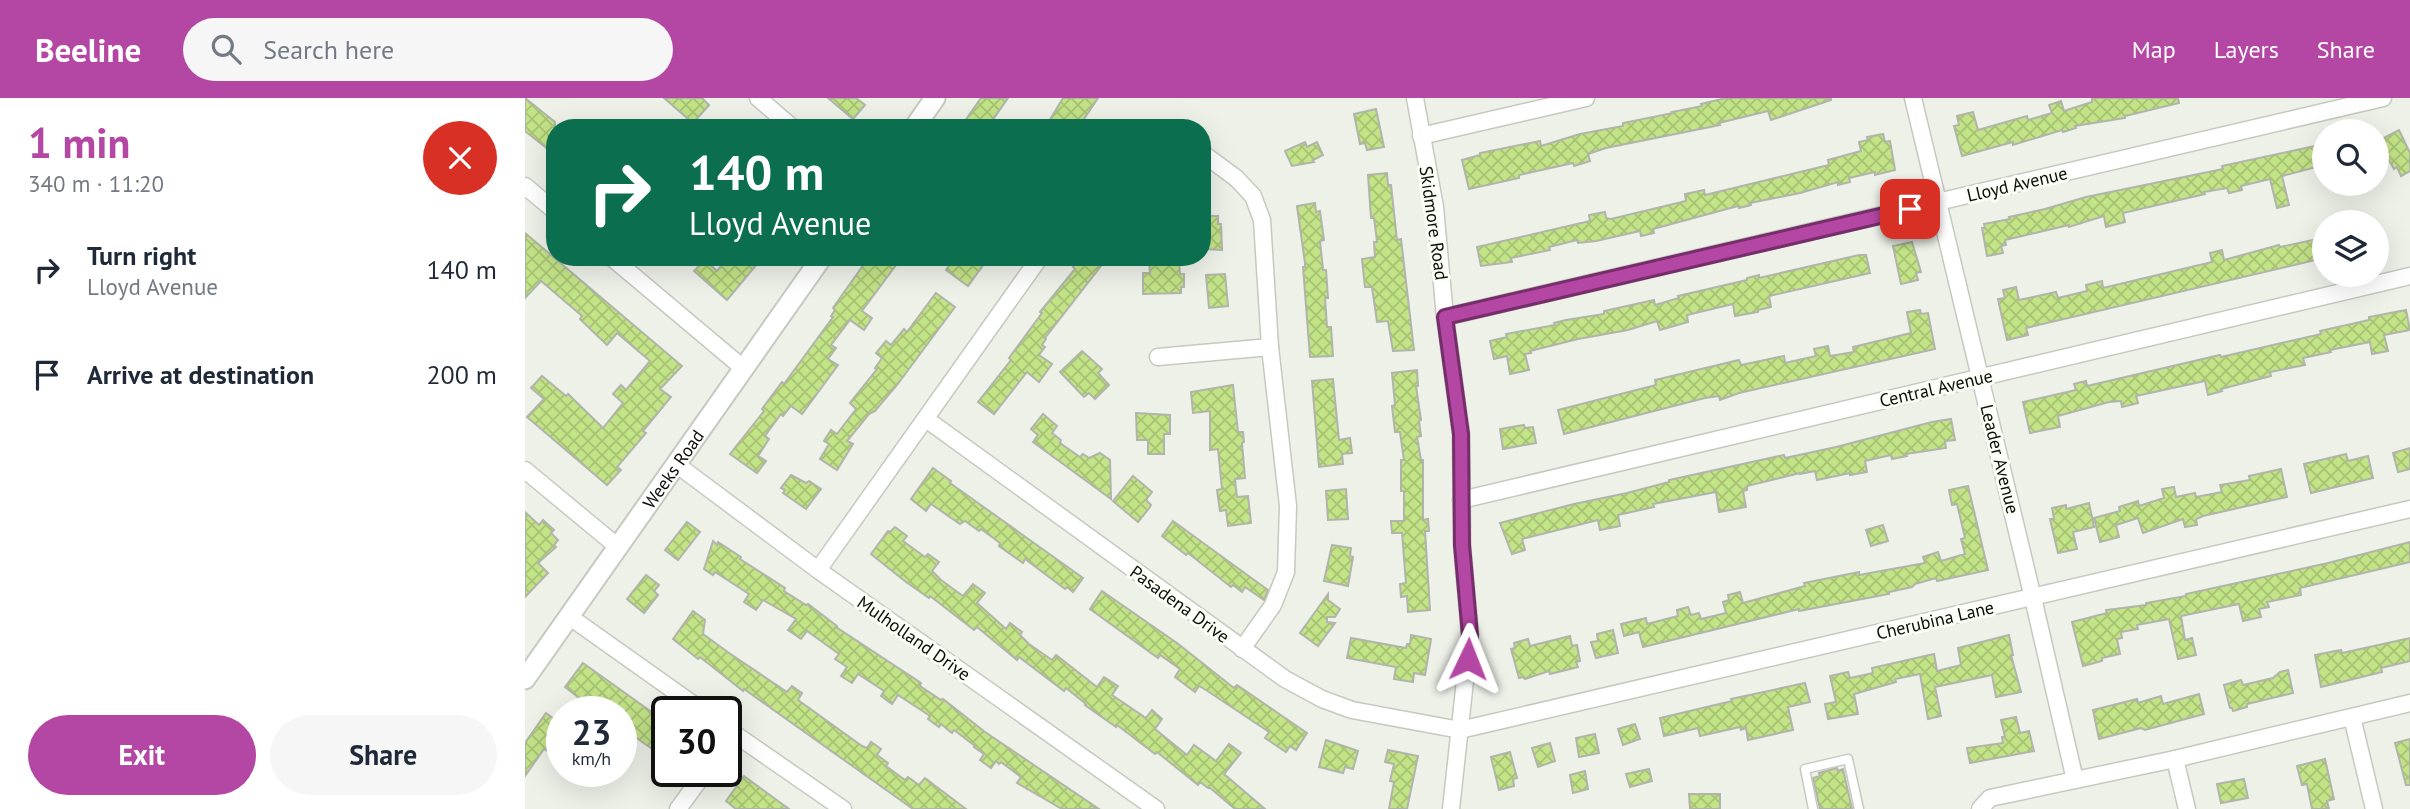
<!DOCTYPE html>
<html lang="en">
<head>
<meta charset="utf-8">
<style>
	:root { --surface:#fff; --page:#f6f6f7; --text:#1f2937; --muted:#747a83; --accent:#b547a4 }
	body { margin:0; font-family:"PT Sans",sans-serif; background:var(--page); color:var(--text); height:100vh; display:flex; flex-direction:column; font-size:26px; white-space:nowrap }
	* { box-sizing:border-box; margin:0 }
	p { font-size:23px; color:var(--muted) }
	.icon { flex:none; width:38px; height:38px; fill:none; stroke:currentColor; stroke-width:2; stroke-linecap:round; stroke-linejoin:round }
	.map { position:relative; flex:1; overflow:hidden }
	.side { display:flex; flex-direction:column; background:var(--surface); width:525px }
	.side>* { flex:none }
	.guide { position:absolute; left:21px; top:21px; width:665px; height:147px; border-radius:28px; box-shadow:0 7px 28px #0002; background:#0b6e4f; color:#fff; overflow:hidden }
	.buttons { position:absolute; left:1787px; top:21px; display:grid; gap:14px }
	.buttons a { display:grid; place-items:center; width:77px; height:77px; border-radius:50%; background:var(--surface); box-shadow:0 7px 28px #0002; font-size:35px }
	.speed { position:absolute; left:21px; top:598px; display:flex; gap:14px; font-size:35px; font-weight:700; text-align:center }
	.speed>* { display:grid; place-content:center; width:91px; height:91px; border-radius:50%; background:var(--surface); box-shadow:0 7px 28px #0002; line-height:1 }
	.speed small { font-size:18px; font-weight:400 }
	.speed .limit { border:4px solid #111; border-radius:10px; background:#fff; color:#111 }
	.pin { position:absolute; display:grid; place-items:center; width:60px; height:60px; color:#fff; margin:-30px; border-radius:14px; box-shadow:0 4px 10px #0006 }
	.me { position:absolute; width:77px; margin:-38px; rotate:2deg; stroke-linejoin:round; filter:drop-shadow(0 0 5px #0008) }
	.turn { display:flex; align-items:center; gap:24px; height:147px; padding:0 28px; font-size:32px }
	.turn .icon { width:91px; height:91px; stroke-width:2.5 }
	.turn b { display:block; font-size:49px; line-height:60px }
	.round { display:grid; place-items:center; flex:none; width:74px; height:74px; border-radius:37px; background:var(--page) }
	.head { display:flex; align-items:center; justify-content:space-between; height:119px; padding:0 28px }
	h1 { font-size:42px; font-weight:800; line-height:52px; color:var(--accent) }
	.button { display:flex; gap:14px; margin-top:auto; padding:14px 28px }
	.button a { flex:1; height:80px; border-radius:42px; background:var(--accent); color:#fff; font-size:28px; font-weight:800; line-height:80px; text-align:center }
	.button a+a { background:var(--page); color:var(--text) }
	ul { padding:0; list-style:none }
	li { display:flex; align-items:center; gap:21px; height:105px; padding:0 28px }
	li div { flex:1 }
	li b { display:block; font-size:26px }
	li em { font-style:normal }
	header { display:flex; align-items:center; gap:42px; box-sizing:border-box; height:98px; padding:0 35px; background:var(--accent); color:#fff }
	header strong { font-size:33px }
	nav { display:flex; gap:38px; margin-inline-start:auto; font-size:24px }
	.search { width:490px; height:63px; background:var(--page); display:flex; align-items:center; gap:18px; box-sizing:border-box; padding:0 24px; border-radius:38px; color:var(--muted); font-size:26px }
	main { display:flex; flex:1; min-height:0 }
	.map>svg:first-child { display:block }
</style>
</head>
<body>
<header>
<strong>Beeline</strong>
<div class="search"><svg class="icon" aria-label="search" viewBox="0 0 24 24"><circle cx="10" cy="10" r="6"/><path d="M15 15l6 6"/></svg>Search here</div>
<nav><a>Map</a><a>Layers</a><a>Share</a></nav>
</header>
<main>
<section class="side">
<div class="head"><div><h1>1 min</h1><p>340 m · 11:20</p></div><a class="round" style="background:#d93025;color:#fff"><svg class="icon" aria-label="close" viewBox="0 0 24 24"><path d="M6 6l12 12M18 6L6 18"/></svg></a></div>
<ul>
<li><svg class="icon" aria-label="right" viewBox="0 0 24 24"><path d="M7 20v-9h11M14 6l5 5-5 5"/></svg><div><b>Turn right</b><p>Lloyd Avenue</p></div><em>140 m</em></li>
<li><svg class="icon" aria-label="arrive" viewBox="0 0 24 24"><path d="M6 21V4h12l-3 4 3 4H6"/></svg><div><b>Arrive at destination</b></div><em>200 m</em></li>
</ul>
<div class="button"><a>Exit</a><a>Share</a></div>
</section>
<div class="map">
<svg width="1885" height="711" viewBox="0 0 1885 711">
	<defs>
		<pattern id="building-cross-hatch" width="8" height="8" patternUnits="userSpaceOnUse" patternTransform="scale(1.75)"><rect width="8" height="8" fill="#c3e387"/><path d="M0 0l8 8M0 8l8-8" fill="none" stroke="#a6c273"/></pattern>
	</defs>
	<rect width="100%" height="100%" fill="#edf1e8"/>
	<g fill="url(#building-cross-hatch)" stroke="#b0b4ab" stroke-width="2">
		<path d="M0,0l30,24v33l-30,-24z"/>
		<path d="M139,0h38l7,7 -16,18z"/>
		<path d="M303,0h28l9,7 -12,14z"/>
		<path d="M456,0h27l-21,30h-27z"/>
		<path d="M538,0h35l-20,30h-33z"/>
		<path d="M1201,0h105v2l-60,20 -3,-9 -49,12 1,2 -114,23 -18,6 2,7 -16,5 -1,-3 -54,12v3l-50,11 -7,-29 18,-5v-2l60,-12 1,5 39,-12 43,-8v-3l50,-10 -1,-1 30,-6 -1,-2z"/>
		<path d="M1567,0h86l1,5 -54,13v2l-50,8 1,2 -13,4 -1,-2 -49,15v-3l-51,14 -8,-30 5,-1 -2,-9 16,-4 5,18 49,-14 1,4 24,-7 -3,-8 12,-4 3,10 28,-9z"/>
		<path d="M851,11l8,38 -17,3 -2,-7 -5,1 -6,-30z"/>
		<path d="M1874,32l11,23v18l-9,5 -4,-9 -3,2 -16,-28z"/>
		<path d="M1358,36l2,8 5,-1 5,29 -20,5v-3l-26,6 1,4 -12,3v-3l-38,11 -50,10 1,2 -12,3 -1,-2 -85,23 1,4 -13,3 -1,-5 -44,10 -18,2 -1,-3 -28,7 1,3 -39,8 1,4 -31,4 -4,-19 113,-26 -1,-6 16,-3 1,6 5,1 75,-18 -1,-7 19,-4 1,5 124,-30 -1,-5 33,-9 -2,-9 9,-2 -1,-3z"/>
		<path d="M780,44l2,5 10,-5 6,13 -10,5 1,2 -22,4 -7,-15z"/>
		<path d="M1799,46v21l-42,11 7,29 -12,3 -7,-29 -29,7 1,4 -13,3 -2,-5 -23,4 1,2 -82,19 2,9 -19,5 -2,-11 -35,11v-2l-64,15 1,5 -5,1 2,7 -16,3 -5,-28h3l-1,-4 26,-5 -1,-2 36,-8 41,-12 137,-28 -1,-3z"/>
		<path d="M862,75l1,12h3l6,55 4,-1 13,111 -21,1 -5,-30 -11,1 -5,-35h-7l-3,-28 13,-2 -1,-15h3l-3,-24h-3l-3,-43z"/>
		<path d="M790,105l1,9 4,-1 4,29 -4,1 3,29h3l2,28h-3l2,29h4l2,29 -23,1 -7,-90h2v-4l-8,-57z"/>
		<path d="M677,118h16v8h3l1,26 -20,-1z"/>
		<path d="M0,135l157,133 -22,23 11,8 -28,34 3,2 -29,34 4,3 -14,15 -80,-68 17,-18 -13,-11 11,-12 24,20 2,-2 35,34 20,-25 -10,-9 8,-9 5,5 24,-29 -33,-28 -10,12 -27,-26 2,-3 -41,-35 -16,17z"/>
		<path d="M1797,140l2,20 -298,70 2,7 -21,5 -9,-41 7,-1 -2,-8 13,-3 3,13 37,-8 2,6 29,-7 -1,-6 16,-4 1,7 109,-26 -2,-9 12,-3 2,10 55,-15 1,2z"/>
		<path d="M1387,144l9,30 -5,1 2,7 -17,4 -8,-38z"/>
		<path d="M1334,157h7l4,18 -101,23 2,11 -13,3v2l-23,4 -2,-12 -46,11 1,7 -28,8 -3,-9 -29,9 -50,9 -48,12 1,2 -6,1 4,16 -19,4 -3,-18 -13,3 -4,-18 17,-4 -1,-3 49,-9 -1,-2 12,-3 38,-6v-3l50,-11 1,5 24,-7 -1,-2 69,-16v-2l12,-3v3z"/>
		<path d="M204,159h34l-36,43 -33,-29 11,-11 12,11z"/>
		<path d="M344,159h33l-40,54 10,7 -8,12 -14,-10 -19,25 5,3 -8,11 10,6 -36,49 -11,-8 -8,10 -2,-2 -16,22 4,3 -11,17 8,5 -9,12 -27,-19 34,-43 -2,-2 20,-27 2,2 49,-67 -2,-1 4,-6 -2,-2z"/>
		<path d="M439,159h25l-21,29 -22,-16 8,-12 6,5z"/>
		<path d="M555,159h28l-63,81 1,1 -4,6 3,2 -6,8 13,9 -13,18 -12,-10 -33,42 -16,-12 33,-42 -2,-2 33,-45 -2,-1 35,-43 -2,-2z"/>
		<path d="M624,162h30l1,14h4v13h-3v6l-38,1v-21h7z"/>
		<path d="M700,176l3,32 -19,2 -3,-33z"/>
		<path d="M411,195l19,14 -58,78 -22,26 -6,3 -22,27 6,3 -16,26 -17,-11 9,-15 -5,-3 7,-11 6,4 19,-25 -6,-6 27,-34 -2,-1 7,-10 -6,-5 10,-12 5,4 13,-16 3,3z"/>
		<path d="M1395,212l1,4 7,-1 7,36 -196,44 -19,7 -1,-4 -14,2 -141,36 -6,-24 98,-25 -1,-5 84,-20 2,5 43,-9 1,7 31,-7 -2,-7 14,-3 2,10 24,-4 -1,-5 58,-14 -4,-21z"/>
		<path d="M1881,212l4,20 -26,5 4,16 -16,3 -2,-12 -40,8 1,2 -28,6 2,7 -35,7 1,4 -50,13 1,2 -14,4 -3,-14 -69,15 2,7 -16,4 -1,-6 -12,1 -51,14 2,11 -30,6 -7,-31 53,-12 -2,-6 12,-3 1,5 133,-31 1,2 100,-23 -1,-3 49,-11v-3z"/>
		<path d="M557,253l20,18 -4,4 11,12 -14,14 -6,-6 -5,4 -24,-25z"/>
		<path d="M892,272l1,16h-2l5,34 -2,1 2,15 -4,1 4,23h2v60l5,-1 1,12h-4l5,79 -22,2 -1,-16 -6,1 -1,-13 6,-1 -4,-50h-10l-1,-12h13v-30h-3v-31h3l-4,-28h-5l-3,-26 3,-1 -3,-32z"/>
		<path d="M808,281l6,61 11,-2 2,15 -10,1 1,10 -24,3 -7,-86z"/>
		<path d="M708,287l5,47h5l1,10 -2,1 3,35 -10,1 2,18 11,-1 3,27 -23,3 -2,-16 -6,1 -3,-21 5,-1 -4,-40 -8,1v-39l-17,2 -2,-21z"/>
		<path d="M611,315l34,2v19h-6v20h-16v-14h-11z"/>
		<path d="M518,316l14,12 -5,7 9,7 -1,3 20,14 3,-3 6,4 11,-5 10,7 1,39 -78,-57 5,-7 -7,-6z"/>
		<path d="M1426,321l4,21 -10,1 1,7 -40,6 1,2 -15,3 -1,-4 -26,6 2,11 -17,3v-2l-33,7 -2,-9 -15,3v-1l-53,13v4l-4,1 3,16 -27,5 -3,-20 -63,12 1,3 -36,8 2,11 -20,4 -2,-10 -76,19 3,11 -13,4 -12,-31 74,-19 53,-11 42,-11v-2l115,-25 1,3 51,-11 96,-25z"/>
		<path d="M999,327l1,3 8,-1 3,16 -33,6 -3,-20z"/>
		<path d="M1885,350v21l-12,3 -5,-19z"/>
		<path d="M1821,356l2,7 20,-5 5,22 -62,15 -7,-29z"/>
		<path d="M408,370l18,13 -1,2 133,95 -10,14 -6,-5 -2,2 -40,-30 -2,4 -24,-17 1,-3 -19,-14 -2,2 -14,-10 -5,3 -29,-20 -5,7 -15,-12z"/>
		<path d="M1756,371l6,28 -84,19 -7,3 1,6 -12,2 -2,-8 -40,14 -5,-15 -22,7 3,12 -19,5 -6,-24 26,-7 -1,-4 19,-6 1,5 25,-8 -2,-9 12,-2 2,10 19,-4 1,4 26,-5 -2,-7 30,-5 -1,-4z"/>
		<path d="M266,377l15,8 3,-2 12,8 -15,20 -23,-16 2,-3 -4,-2z"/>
		<path d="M608,378l19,16 -6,8 5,5 -1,2 -12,15 -25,-21z"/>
		<path d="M1443,388l20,84 -51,11 -1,-3 -21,6 -3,3 -23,5v2l-90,17v-2l-156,38 -4,-15 -15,4 -3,-12 25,-6 1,6 31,-8 -1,-6 11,-3 3,8 8,-2 2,6 25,-6 -3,-11 6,-2 -1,-5 12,-3 3,11 62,-17 -1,-3 55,-11v3l66,-12 -2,-6 15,-5 3,9 24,-7 -4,-15 4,-1 -8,-34 -5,1 -3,-15z"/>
		<path d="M821,391l2,30 -20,1 -2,-29z"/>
		<path d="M1564,405l5,24 -21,5 4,17 -19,4 -8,-34h4l-2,-11 14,-3v4z"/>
		<path d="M0,414l14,13 4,-5 11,10 -3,3 7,7 -4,5 2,2 -18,16 10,10 -23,24z"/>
		<path d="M648,423l95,69 -4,10 -19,-13 -3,5 -9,-7 -2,2 -43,-34 -2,2 -24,-19z"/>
		<path d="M162,424l13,10 -22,28 -13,-10z"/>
		<path d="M1358,427l5,16 -17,5 -5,-16z"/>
		<path d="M370,429l12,9 -4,5 22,16 3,-3 11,8 -7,9 9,9 22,16 10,-12 12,9 -8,10 29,26 4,-6 12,9 -2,3 9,9 23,16 4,-5 41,32 7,-10 14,9 -6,9 34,23 6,-8 10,9 -7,10 32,26 7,-10 22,16 13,-17 12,9 -17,21 41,35h-30l-26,-22 -1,1 -8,-6 -2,3 -41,-33 -2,2 -38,-29 -1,2 -31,-22 1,-1 -20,-16 -2,3 -45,-34 -2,3 -40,-33 -3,3 -44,-34 -1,2 -23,-16 -35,-28 17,-23 2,1z"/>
		<path d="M188,443l4,4 1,-3 23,15 -1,2 45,29 -1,3 22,14 2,-1 29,22 -1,1 85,56 -1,3 21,14 2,-1 42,33 114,77h-37l-45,-26 4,-6 -20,-15 -2,2 -3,-3 -5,7 -11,-8 4,-6 -10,-7 1,-1 -21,-16 -2,3 -11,-9 -2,3 -11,-8 2,-3 -32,-21 -6,9 -11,-8 3,-5 -26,-17 -6,9 -11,-7 6,-9 -12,-8 4,-5 -32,-23 -6,8 -13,-9 8,-11 -33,-19 -7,10 -12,-8 5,-8 -34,-22 -2,3 -9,-6z"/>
		<path d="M1885,444v20l-110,26 1,7 -34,7 2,5 -10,2 2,8 -18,4 -4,-17 -58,12 4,24 7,-2 4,17 -18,4 -9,-40 -32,6 1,4 -17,3 1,6 -5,1 3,15 -18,4v3l-19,5 -11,-44 35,-9 -1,-3 40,-5v-2l40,-7v-2l142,-31z"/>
		<path d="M807,447l19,3 -1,8 3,1 -5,29 -24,-5z"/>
		<path d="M121,477l13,10 -5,6 4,4 -14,18 -17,-14z"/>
		<path d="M577,493l75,52 57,45 3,-3 70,48 -11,17 -6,-4 -4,6 -21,-14 4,-6 -63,-42 -7,-4 -4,6 -20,-15 5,-8 -20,-14 -2,3 -68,-49z"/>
		<path d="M803,496v6l12,9 -5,8h-8v5l8,1 -17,23 -18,-13z"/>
		<path d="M168,513l12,9 -2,14 26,19 58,39 5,-6 10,7 -4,7 64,46 5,2 4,-6 10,7 -4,6 11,8 -2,3 19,14 3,-3 11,8 6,-7 41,31h-53l-169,-120 -1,2 -43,-34 -2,2 -25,-20z"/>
		<path d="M1088,532l5,23 -22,5 -5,-16 7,-1 -1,-7z"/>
		<path d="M886,537l20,4 -6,36 -11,-2 -1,9 -19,-3 2,-12 -49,-9 4,-20 55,10 1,-4h3z"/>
		<path d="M1484,537l4,20h-2l10,37 -25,5 -4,-22 -57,12 6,29 -13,3 -8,-45 -25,5 1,3 -42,12 4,20 -30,5 -3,-15 11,-2 -6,-26 18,-4 2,6 23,-5 -1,-5 62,-14 3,17 24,-6 -3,-17z"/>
		<path d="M1045,538l2,10 5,-1 3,16 -4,1 2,5 -28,7 -1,-3 -24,8 -2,-2 -4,1 -8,-29 4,-1 -1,-5 14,-4 2,7z"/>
		<path d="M1885,540v23l-29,7 1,4 -61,15 -6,-32 26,-5 1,3z"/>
		<path d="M58,565l84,60v27l-5,6 -41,-29v-15h-7l-18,-13 -3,3 -7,-6 -3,5 -18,-14z"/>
		<path d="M1763,572l5,23 -46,11v3l-14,4 -1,-3h-2l-6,-23 17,-5 2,5 30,-7 7,-6z"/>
		<path d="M1280,585l5,19 -22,5 5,23 -45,10 -2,-12 -5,2 -1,-3 -40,9 -2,-8 -34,8 -4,-18 72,-17 -1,-2z"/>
		<path d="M1674,596l5,20 -59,16 -4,-2 -42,11 -6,-29 44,-11 1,4 23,-7 2,8z"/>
		<path d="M21,615l16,12v6l-14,20 -4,-2 -19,27v-33z"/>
		<path d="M1491,619l4,16 9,-2 5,20 -64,12 -3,-15 36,-5 -1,-6h3l-4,-17z"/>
		<path d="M1110,626l5,15 -17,6 -5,-16z"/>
		<path d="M1070,636l4,19 -20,4 -3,-19z"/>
		<path d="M1885,641v46h-4l-11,-42z"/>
		<path d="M801,642l32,11 -5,18 -8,-2 -2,6 -24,-6z"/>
		<path d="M1025,645l5,18 -17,6 -6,-19z"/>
		<path d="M863,652l30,6 -11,53h-18l5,-27 -4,-1 4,-17 -9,-2z"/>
		<path d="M985,654l7,26 -4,1 1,7 -15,4 -8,-33z"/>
		<path d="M1800,661l9,40 -7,2 2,8h-17l-5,-25 -5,1 -5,-19z"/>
		<path d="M1312,670l1,3 5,-2 9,40h-32l-7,-31 7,-2 -1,-3z"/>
		<path d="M1124,671l3,12 -22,6 -4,-13z"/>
		<path d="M1060,673l3,18 -15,4 -3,-18z"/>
		<path d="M219,678l45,33h-53l-10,-8z"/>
		<path d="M1719,681l4,19 -27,5 -4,-19z"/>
		<path d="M1164,696h31v15h-30z"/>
	</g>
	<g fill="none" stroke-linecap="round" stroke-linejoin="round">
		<defs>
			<path id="service" d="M1288,711l-8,-40 43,-10 11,50"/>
			<g id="minor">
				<path d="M233,0l35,30"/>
				<path d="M890,0l20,109 10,110 16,117 1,111 8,90 -19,174"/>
				<path d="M1388,0l120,500 42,182"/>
				<path d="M896,38l165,-38"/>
				<path d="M677,55l34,25 17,18 9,24 8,127 18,159 -2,66 -13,33 -31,44"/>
				<path d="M0,88l30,25"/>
				<path d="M86,159l132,111"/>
				<path d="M920,219l938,-219"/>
				<path d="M633,259l112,-10"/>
				<path d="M401,321l359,260 37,20 30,11 108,20 950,-221"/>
				<path d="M151,366l142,106 338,239"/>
				<path d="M0,372l93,77"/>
				<path d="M936,402l949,-224"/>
				<path d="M293,472l222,-313"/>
				<path d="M45,519l134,95"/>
				<path d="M1827,619l22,92"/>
				<path d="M201,630l117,81"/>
				<path d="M1650,661l12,50"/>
				<path d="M153,711l27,-37"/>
				<path d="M1455,711l10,-11 185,-39 235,-56"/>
			</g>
			<g id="tertiary">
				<path d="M389,30l21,-30"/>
				<path id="s1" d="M0,581l297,-422"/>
			</g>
		</defs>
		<use href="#service" stroke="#c6c9c0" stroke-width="11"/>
		<use href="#minor" stroke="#c6c9c0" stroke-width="19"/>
		<use href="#tertiary" stroke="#c6c9c0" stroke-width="23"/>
		<use href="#service" stroke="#fff" stroke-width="8"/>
		<use href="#minor" stroke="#fff" stroke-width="16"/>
		<use href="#tertiary" stroke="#fff" stroke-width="19"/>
	</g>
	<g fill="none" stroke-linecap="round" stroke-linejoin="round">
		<defs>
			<path id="route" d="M943,561l2,-24 -8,-90 -1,-111 -16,-117 465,-108"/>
		</defs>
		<use href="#route" stroke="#762e6b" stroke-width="18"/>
		<use href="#route" stroke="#b547a4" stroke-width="12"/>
	</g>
	<g text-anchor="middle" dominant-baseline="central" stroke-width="6" stroke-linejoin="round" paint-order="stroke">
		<g font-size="18" fill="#0b0c0a" stroke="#fbfef5">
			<text transform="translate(1492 86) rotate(-13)">Lloyd Avenue</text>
			<text transform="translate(909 125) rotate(82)">Skidmore Road</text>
			<text transform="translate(1411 290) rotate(-13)">Central Avenue</text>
			<text transform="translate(1475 361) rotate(76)">Leader Avenue</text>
			<text stroke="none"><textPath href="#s1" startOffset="257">Weeks Road</textPath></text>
			<text transform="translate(655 506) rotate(36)">Pasadena Drive</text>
			<text transform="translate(1410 522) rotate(-13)">Cherubina Lane</text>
			<text transform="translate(389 540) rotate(35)">Mulholland Drive</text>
		</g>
	</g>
</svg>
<div class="buttons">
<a><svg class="icon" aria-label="search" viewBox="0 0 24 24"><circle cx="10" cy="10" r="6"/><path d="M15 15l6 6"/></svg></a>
<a><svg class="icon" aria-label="layers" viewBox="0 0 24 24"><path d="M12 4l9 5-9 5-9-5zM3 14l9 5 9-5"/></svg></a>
</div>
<div class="speed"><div>23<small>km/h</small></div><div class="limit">30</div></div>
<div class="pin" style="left:1385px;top:111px;background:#d93025"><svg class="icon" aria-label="arrive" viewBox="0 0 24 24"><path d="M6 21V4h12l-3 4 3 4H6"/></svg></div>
<svg class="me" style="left:943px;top:561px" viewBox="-20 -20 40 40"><path d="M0-17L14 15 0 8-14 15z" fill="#b547a4" stroke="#fff" stroke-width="4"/></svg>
<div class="guide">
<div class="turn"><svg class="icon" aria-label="right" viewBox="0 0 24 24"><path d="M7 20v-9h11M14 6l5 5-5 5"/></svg><div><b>140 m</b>Lloyd Avenue</div></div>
</div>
</div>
</main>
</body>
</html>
